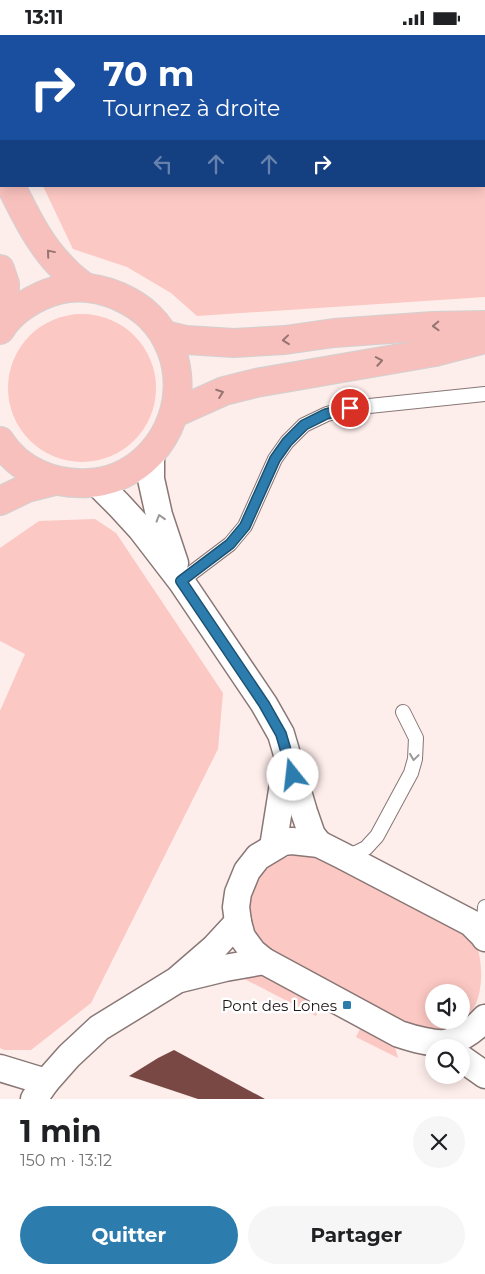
<!DOCTYPE html>
<html lang="fr">
<head>
<meta charset="utf-8">
<style>
	:root { --surface:#fff; --page:#f6f6f6; --text:#202124; --muted:#757577; --accent:#2c7dae }
	body { margin:0; font-family:Montserrat,sans-serif; background:var(--page); color:var(--text); height:100vh; display:flex; flex-direction:column; font-size:19px; white-space:nowrap }
	* { box-sizing:border-box; margin:0 }
	p { font-size:16px; color:var(--muted) }
	.icon { flex:none; width:28px; height:28px; fill:none; stroke:currentColor; stroke-width:2; stroke-linecap:round; stroke-linejoin:round }
	.map { position:relative; height:1064px; overflow:hidden }
	.panel { display:flex; flex-direction:column; background:var(--surface); flex:1 }
	.panel>* { flex:none }
	.guide { position:absolute; left:0px; top:0px; width:485px; height:152px; box-shadow:0 2px 12px #0003; background:#1a4fa0; color:#fff; overflow:hidden }
	.buttons { position:absolute; left:425px; top:949px; display:grid; gap:10px }
	.buttons a { display:grid; place-items:center; width:45px; height:45px; border-radius:50%; background:var(--surface); box-shadow:0 2px 12px #0003; font-size:25px }
	.pin { position:absolute; display:grid; place-items:center; width:42px; height:42px; color:#fff; margin:-21px; border:2px solid #fff; border-radius:50%; box-shadow:0 1px 5px #0007 }
	.me { position:absolute; width:55px; margin:-28px; rotate:344deg; stroke-linejoin:round; filter:drop-shadow(0 0 4px #0008) }
	.turn { display:flex; align-items:center; gap:18px; height:105px; padding:0 20px; font-size:22px }
	.turn .icon { width:65px; height:65px; stroke-width:2.5 }
	.turn b { display:block; font-size:35px; line-height:42px }
	.lanes { display:flex; align-items:center; height:48px; padding:0 20px; background:#0003; justify-content:center; gap:25px; direction:ltr }
	.lanes .off { opacity:.35 }
	.round { display:grid; place-items:center; flex:none; width:52px; height:52px; border-radius:26px; background:var(--page) }
	.summary { display:flex; align-items:center; justify-content:space-between; height:85px; padding:0 20px }
	h1 { font-size:30px; font-weight:700; line-height:38px }
	.button { display:flex; gap:10px; margin-top:auto; padding:10px 20px }
	.button a { flex:1; height:58px; border-radius:30px; background:var(--accent); color:#fff; font-size:20px; font-weight:700; line-height:58px; text-align:center }
	.button a+a { background:var(--page); color:var(--text) }
	.status { display:flex; justify-content:space-between; align-items:center; height:35px; padding:0 25px; background:var(--surface); direction:ltr }
	.status svg { height:14px; fill:currentColor }
	.map>svg:first-child { display:block }
</style>
</head>
<body>
<div class="status"><b>13:11</b><svg viewBox="0 0 49 12"><path d="M0 12V9h3v3zM5 12V6h3v6zM10 12V3h3v9zM15 12V0h3v12zM26 1h20v11H26zM47 4h2v5h-2z"/></svg></div>
<div class="map">
<svg width="485" height="1064" viewBox="0 0 485 1064">
	<rect width="100%" height="100%" fill="#fdedeb"/>
	<g fill="#fcc8c3" fill-rule="evenodd">
		<path d="M0,0h260l3,1h-262v63l-1,-2z"/>
		<path d="M484,88l1,1v173l-288,19 -26,-23 -44,-26 -54,-18 -30,-63h441z"/>
		<circle cx="82" cy="353" r="74"/>
		<path d="M95,484l21,14 107,160 -5,56 -127,254 -60,47h-27l-4,-2v-337l25,-57 -25,-13v-93l39,-27z"/>
		<path d="M299,819l13,1 149,76c5,4 11,8 15,13 9,23 8,66 -17,81 -15,9 -34,4 -49,1l-141,-76c-7,-8 -14,-16 -17,-26 -11,-35 14,-65 47,-70zM434,958h27v27h-27z"/>
		<path d="M256,937l65,32 -5,12 -81,-42z"/>
		<path d="M362,990l30,17 3,5 3,11 -42,-21z"/>
	</g>
	<path fill="#794845" d="M174,1015l91,49h-67l-69,-23 29,-18z"/>
	<g fill="none" stroke-linecap="round" stroke-linejoin="round">
		<defs>
			<g id="lane">
				<path d="M181,546l49,-37 15,-18 30,-67 12,-17 17,-17 23,-11 23,-6 135,-14"/>
				<path d="M343,820l13,-2 10,-5 11,-12 34,-63 4,-14 1,-21 -13,-26"/>
				<path d="M483,900l2,-28"/>
			</g>
			<g id="street">
				<path d="M151,419v25l8,36 16,48"/>
				<path d="M97,448l22,22 22,24 40,52 83,123 17,30 23,78 8,23 7,9"/>
				<path d="M273,812l13,-82"/>
				<path d="M485,903l-2,-3 -12,-12 -130,-68 -22,-11 -27,-3 -9,1 -25,15 -11,14 -9,22 -2,14 2,15 4,15 11,15 11,9 135,73c12,4 39,12 50,8 14,-4 27,-14 36,-24"/>
				<path d="M180,944l45,-11 39,-7"/>
				<path d="M461,1023l24,17"/>
				<path d="M0,1033l46,14"/>
				<path d="M34,1064l12,-17 23,-26 30,-28 78,-48 37,-32 24,-26"/>
			</g>
			<g id="primary">
				<path d="M0,128l1,2"/>
				<path d="M11,151c15,30 29,60 53,83 6,7 14,13 21,18"/>
				<path d="M0,234l5,15v18l-3,25"/>
				<path d="M0,295c12,-20 36,-34 58,-40 20,-5 41,-2 60,6 11,5 22,11 31,20 41,40 37,108 -6,145 -15,13 -35,21 -55,22 -34,2 -69,-12 -88,-42"/>
				<path d="M165,300l21,5 48,3 51,-3 49,-7 99,-7 52,-1"/>
				<path d="M175,378l49,-22 32,-8 179,-31 50,-13"/>
				<path d="M0,466l27,-13 28,-7"/>
			</g>
		</defs>
		<use href="#lane" stroke="#887775" stroke-width="16"/>
		<use href="#street" stroke="#887775" stroke-width="29"/>
		<use href="#primary" stroke="#d2d1d1" stroke-width="30"/>
		<use href="#lane" stroke="#fff" stroke-width="14"/>
		<use href="#street" stroke="#fff" stroke-width="26"/>
		<use href="#primary" stroke="#f7c0bc" stroke-width="28"/>
	</g>
	<defs><path id="oneway-chevron" d="M-2-3.5L2.5 0L-2 3.5" fill="none" stroke-width="1.6" stroke-linecap="round" stroke-linejoin="round" transform="scale(1.25)"/></defs>
	<g stroke="#957472">
		<use href="#oneway-chevron" transform="translate(50 218) rotate(-130)"/>
		<use href="#oneway-chevron" transform="translate(436 291) rotate(178)"/>
		<use href="#oneway-chevron" transform="translate(286 305) rotate(174)"/>
		<use href="#oneway-chevron" transform="translate(379 326) rotate(-10)"/>
		<use href="#oneway-chevron" transform="translate(220 358) rotate(-20)"/>
	</g>
	<g stroke="#9a9797">
		<use href="#oneway-chevron" transform="translate(160 483) rotate(-107)"/>
		<use href="#oneway-chevron" transform="translate(414 722) rotate(98)"/>
	</g>
	<g fill="none" stroke-linecap="round" stroke-linejoin="round">
		<defs>
			<path id="route" d="M293,740l-12,-41 -17,-30 -83,-123 49,-37 15,-18 30,-67 12,-17 17,-17 22,-11 24,-6"/>
		</defs>
		<use href="#route" stroke="#1d5171" stroke-width="12"/>
		<use href="#route" stroke="#2c7dae" stroke-width="9"/>
	</g>
	<rect fill="#2c7dae" stroke="#fff" stroke-width="2" x="342" y="965" width="10" height="10" rx="2.5"/>
	<g text-anchor="middle" dominant-baseline="central" stroke-width="5" stroke-linejoin="round" paint-order="stroke">
		<g font-size="15" fill="#1e1817" stroke="#fff" text-anchor="end">
			<text x="337" y="970">Pont des Lones</text>
		</g>
	</g>
</svg>
<div class="buttons">
<a><svg class="icon" aria-label="sound" viewBox="0 0 24 24"><path d="M4 9h4l5-4v14l-5-4H4zM17 9q2 3 0 6"/></svg></a>
<a><svg class="icon" aria-label="search" viewBox="0 0 24 24"><circle cx="10" cy="10" r="6"/><path d="M15 15l6 6"/></svg></a>
</div>
<div class="pin" style="left:350px;top:373px;background:#d93025"><svg class="icon" aria-label="arrive" viewBox="0 0 24 24"><path d="M6 21V4h12l-3 4 3 4H6"/></svg></div>
<svg class="me" style="left:293px;top:740px" viewBox="-20 -20 40 40"><circle r="19" fill="#fff"/><path d="M0-13L10 11 0 6-10 11z" fill="#2c7dae"/></svg>
<div class="guide">
<div class="turn"><svg class="icon" aria-label="right" viewBox="0 0 24 24"><path d="M7 20v-9h11M14 6l5 5-5 5"/></svg><div><b>70 m</b>Tournez à droite</div></div>
<div class="lanes"><svg class="icon off" aria-label="left" viewBox="0 0 24 24"><path d="M17 20v-9H6M10 6l-5 5 5 5"/></svg><svg class="icon off" aria-label="ahead" viewBox="0 0 24 24"><path d="M12 20V5M6 11l6-6 6 6"/></svg><svg class="icon off" aria-label="ahead" viewBox="0 0 24 24"><path d="M12 20V5M6 11l6-6 6 6"/></svg><svg class="icon" aria-label="right" viewBox="0 0 24 24"><path d="M7 20v-9h11M14 6l5 5-5 5"/></svg></div>
</div>
</div>
<section class="panel">
<div class="summary"><div><h1>1 min</h1><p>150 m · 13:12</p></div><a class="round"><svg class="icon" aria-label="close" viewBox="0 0 24 24"><path d="M6 6l12 12M18 6L6 18"/></svg></a></div>
<div class="button"><a>Quitter</a><a>Partager</a></div>
</section>
</body>
</html>
